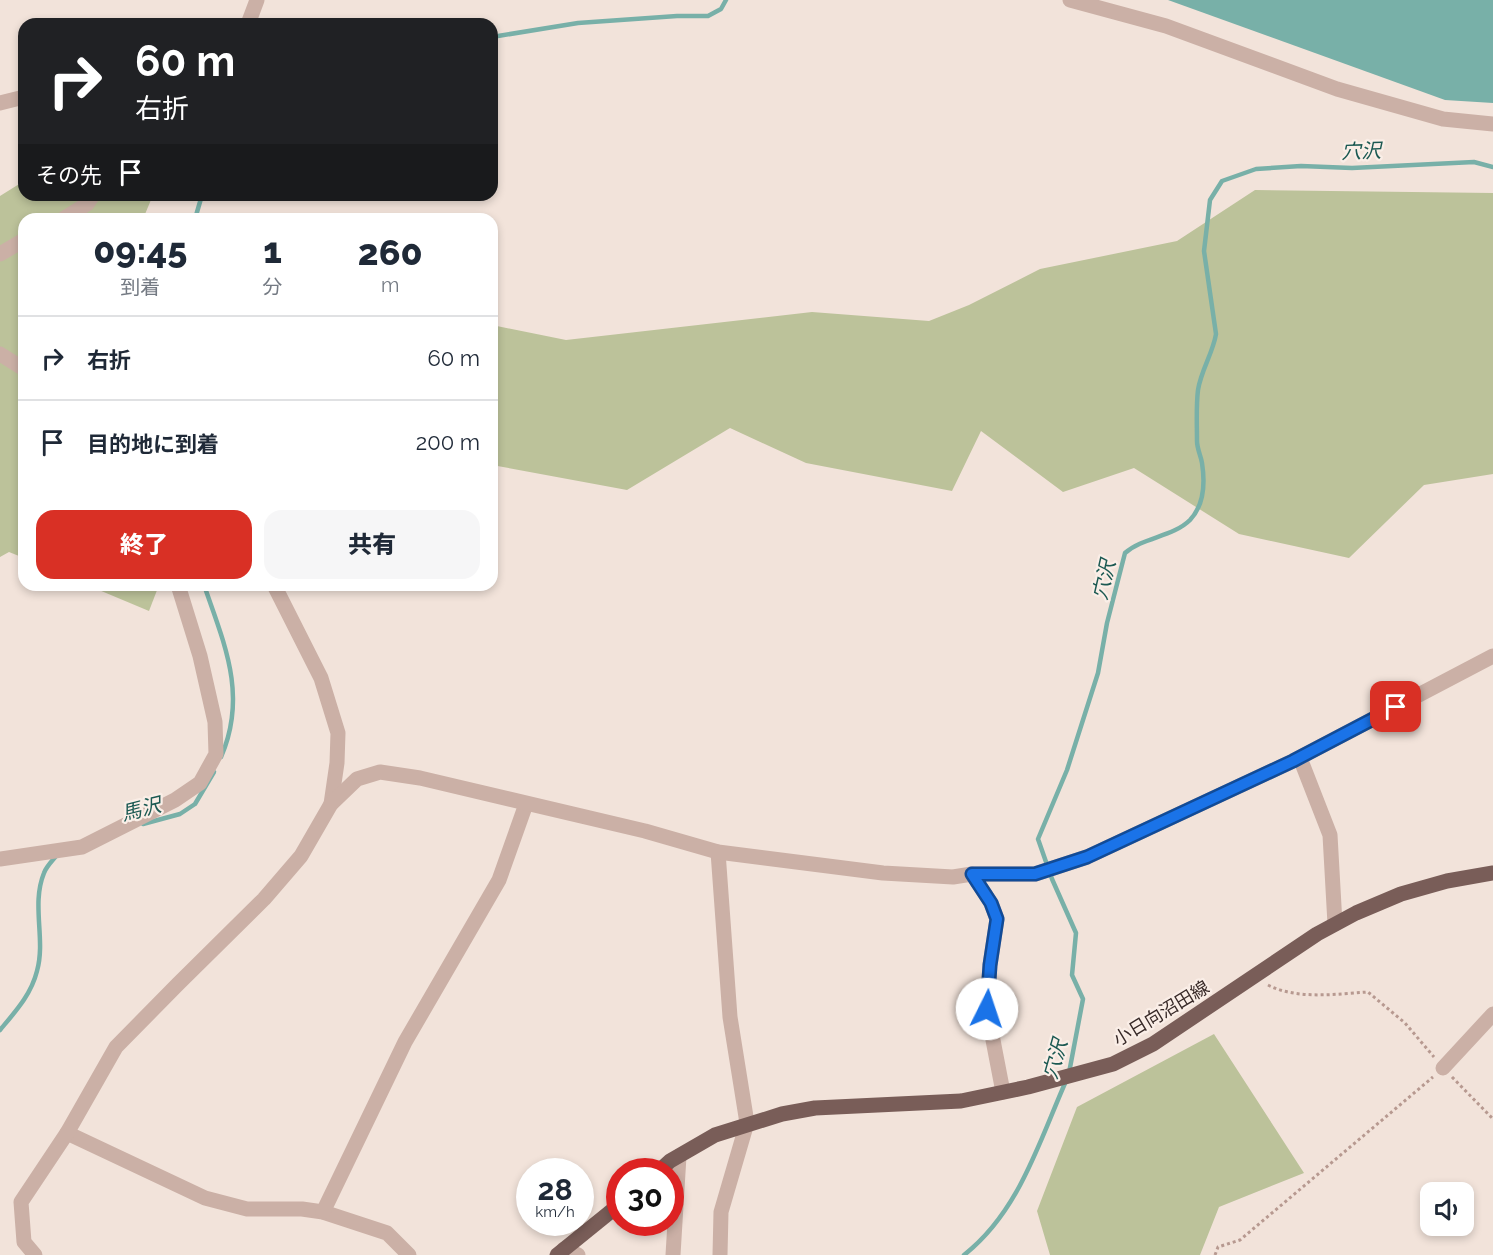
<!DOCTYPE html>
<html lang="ja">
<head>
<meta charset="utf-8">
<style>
	:root { --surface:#fff; --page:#f6f6f7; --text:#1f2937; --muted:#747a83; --line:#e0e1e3; --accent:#d93025 }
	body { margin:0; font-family:Raleway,"Noto Sans JP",sans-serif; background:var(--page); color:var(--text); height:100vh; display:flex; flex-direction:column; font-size:22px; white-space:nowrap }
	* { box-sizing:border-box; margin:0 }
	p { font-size:20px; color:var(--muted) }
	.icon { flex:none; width:33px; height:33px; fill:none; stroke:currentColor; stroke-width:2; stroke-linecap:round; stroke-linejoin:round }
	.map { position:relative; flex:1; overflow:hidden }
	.details { position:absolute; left:18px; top:213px; width:480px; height:378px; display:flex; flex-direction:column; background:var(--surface); border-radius:18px; box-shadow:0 3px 9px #0003 }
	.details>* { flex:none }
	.hud { position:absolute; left:18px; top:18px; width:480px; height:183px; border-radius:18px; box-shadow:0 3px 9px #0003; background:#202124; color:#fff; overflow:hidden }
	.controls { position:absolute; left:1420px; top:1182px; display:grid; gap:12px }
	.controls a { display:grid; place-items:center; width:54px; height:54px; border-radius:12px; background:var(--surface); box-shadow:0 3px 9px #0003; font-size:30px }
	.speed { position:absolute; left:516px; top:1158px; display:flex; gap:12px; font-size:30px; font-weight:700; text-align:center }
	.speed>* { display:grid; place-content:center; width:78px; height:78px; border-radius:50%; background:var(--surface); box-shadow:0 3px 9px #0003; line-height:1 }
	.speed small { font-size:15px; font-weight:400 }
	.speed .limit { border:9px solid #d22; background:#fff; color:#111 }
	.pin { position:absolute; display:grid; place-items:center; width:51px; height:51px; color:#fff; margin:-26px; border-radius:12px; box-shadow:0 3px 9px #0006 }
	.me { position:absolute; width:66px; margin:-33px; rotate:4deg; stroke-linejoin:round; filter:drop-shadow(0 0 4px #0008) }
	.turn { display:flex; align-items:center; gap:21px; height:126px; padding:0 18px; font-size:27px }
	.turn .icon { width:78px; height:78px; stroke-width:2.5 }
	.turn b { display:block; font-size:42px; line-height:51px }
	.then { display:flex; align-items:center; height:57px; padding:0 18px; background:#0003; gap:12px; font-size:22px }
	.eta { display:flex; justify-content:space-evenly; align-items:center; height:102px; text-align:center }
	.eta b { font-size:36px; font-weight:800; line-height:42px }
	.cta { display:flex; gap:12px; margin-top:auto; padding:12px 18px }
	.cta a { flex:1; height:69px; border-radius:18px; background:var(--accent); color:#fff; font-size:24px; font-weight:800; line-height:69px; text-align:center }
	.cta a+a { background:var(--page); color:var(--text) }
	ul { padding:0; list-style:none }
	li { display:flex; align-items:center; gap:18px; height:84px; padding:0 18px; border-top:2px solid var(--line) }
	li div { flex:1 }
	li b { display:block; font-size:22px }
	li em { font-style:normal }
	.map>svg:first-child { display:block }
</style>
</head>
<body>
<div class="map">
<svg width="1493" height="1255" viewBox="0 0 1493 1255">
	<rect width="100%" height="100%" fill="#f2e3da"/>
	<g fill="#bcc29a">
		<path d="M24,181v14h129l-10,24h-119v339l-15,-6 -9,5v-361z"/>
		<path d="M1255,190l238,3v281l-69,11 -75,73 -110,-24 -105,-66 -71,24 -82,-61 -29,60 -146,-28 -76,-35 -103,62 -135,-25v-140l74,15 246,-28 117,9 40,-16 71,-36 137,-28z"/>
		<path d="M87,585h72l-10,26z"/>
		<path d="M1214,1034l90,139 -85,34 -19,48h-150l-13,-44 40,-104z"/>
	</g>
	<path fill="#78b0a8" d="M1168,0h325v103l-48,-3z"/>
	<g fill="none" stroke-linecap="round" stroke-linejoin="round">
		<g stroke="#78b0a8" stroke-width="4.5">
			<path d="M492,37l86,-14 99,-7h31l13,-7 5,-9"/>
			<path d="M195,219l7,-24"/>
			<path d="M204,585c20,58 44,110 17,172"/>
			<path d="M143,824l37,-10 15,-10 19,-32"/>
			<path d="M0,1030c15,-18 31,-35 37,-59 9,-32 -6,-66 7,-98 2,-6 9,-13 13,-18"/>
			<path d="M1069,1073l14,-74 -11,-24 4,-42 -24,-54 -14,-40 29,-69 31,-97 9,-50 18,-70c18,-16 48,-16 65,-33 14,-15 15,-38 12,-57 -1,-7 -5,-14 -5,-22 0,-16 -1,-35 1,-51 3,-20 15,-37 18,-56l-12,-83 6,-51 12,-19 34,-12 45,-3 51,2 122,-6 19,5"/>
			<path d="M964,1255c55,-43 75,-113 102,-174"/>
		</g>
		<g stroke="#b79990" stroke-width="3" stroke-dasharray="3 3" stroke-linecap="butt">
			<path d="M1268,985c29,15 69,9 100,7l37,31 29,34"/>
			<path d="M1452,1077l41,42"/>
			<path d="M1215,1255l3,-8 22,-7 193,-163"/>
		</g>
		<g stroke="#cbb0a6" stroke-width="15">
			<path d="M1070,0l96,26 171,63 106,30 50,5"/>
			<path d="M248,24l9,-24"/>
			<path d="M0,103l24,-6"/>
			<path d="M63,219l24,-15 6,-9"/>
			<path d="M0,254l24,-14"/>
			<path d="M0,354l24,15"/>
			<path d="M274,585l47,93 17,55 -1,30 -6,41"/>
			<path d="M1300,758l30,77 5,89"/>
			<path d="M718,852l12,165 17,106 -26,89 -1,43"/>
			<path d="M0,859l82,-12 93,-47 25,-17 16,-29 -1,-32 -15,-66 -22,-71"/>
			<path d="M972,874l19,29 6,16 -7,46 -3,44 16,83"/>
			<path d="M1443,1068l50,-54"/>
			<path d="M67,1133l138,65 42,11h55l21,3 64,21 22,22"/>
			<path d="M323,1212l82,-170 94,-162 27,-76"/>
			<path d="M564,1249l14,6"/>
			<path d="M35,1255l-11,-13 -3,-40 46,-69 49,-86 62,-63 86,-85 37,-43 30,-52 26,-25 23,-7 40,6 225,53 73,21 165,21 70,4 19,-3h63l52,-17 206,-96 200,-105"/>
			<path d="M673,1255l6,-99"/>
		</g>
		<g stroke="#795d58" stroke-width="15">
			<path d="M658,1172l12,-11 45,-26 67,-21 33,-6 146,-7 67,-14 85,-23 40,-20 164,-110 39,-21 45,-19 46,-13 46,-8"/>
			<path d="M557,1255l63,-51"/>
		</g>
	</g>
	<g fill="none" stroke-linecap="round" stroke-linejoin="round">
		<defs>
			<path id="route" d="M987,1009l3,-44 7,-46 -6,-16 -19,-29h63l52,-17 206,-96 103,-54"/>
		</defs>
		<use href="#route" stroke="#114b97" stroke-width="15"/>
		<use href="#route" stroke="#1a73e8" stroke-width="10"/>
	</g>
	<g text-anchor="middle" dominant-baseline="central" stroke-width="4.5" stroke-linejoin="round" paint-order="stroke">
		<g font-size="18" fill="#372927" stroke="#faeee7">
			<text transform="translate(1161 1013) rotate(-31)">小日向沼田線</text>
		</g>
		<g font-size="20" font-style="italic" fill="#1b5952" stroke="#faeee7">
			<text transform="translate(1361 151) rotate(-2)">穴沢</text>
			<text transform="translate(1104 580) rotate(-77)">穴沢</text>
			<text transform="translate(141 809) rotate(-14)">馬沢</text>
			<text transform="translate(1055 1059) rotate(-74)">穴沢</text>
		</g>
	</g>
</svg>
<div class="controls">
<a><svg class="icon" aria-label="sound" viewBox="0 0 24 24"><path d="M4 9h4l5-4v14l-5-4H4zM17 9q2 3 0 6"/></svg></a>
</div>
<div class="speed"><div>28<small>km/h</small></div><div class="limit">30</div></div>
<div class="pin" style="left:1396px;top:707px;background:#d93025"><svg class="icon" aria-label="arrive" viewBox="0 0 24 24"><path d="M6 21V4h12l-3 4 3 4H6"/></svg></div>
<svg class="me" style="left:987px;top:1009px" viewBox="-20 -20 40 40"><circle r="19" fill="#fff"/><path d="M0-13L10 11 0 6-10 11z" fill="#1a73e8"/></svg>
<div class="hud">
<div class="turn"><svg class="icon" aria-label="right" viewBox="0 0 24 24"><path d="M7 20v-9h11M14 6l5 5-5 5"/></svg><div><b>60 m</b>右折</div></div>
<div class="then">その先<svg class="icon" aria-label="arrive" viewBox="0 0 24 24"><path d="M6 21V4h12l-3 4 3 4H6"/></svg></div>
</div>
<section class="details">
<div class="eta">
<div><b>09:45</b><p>到着</p></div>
<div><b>1</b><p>分</p></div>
<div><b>260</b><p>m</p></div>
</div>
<ul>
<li><svg class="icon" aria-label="right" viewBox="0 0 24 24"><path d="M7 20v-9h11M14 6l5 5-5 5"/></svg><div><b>右折</b></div><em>60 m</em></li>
<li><svg class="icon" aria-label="arrive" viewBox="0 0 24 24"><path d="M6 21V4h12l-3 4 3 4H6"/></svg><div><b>目的地に到着</b></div><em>200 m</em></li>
</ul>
<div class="cta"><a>終了</a><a>共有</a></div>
</section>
</div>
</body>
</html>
